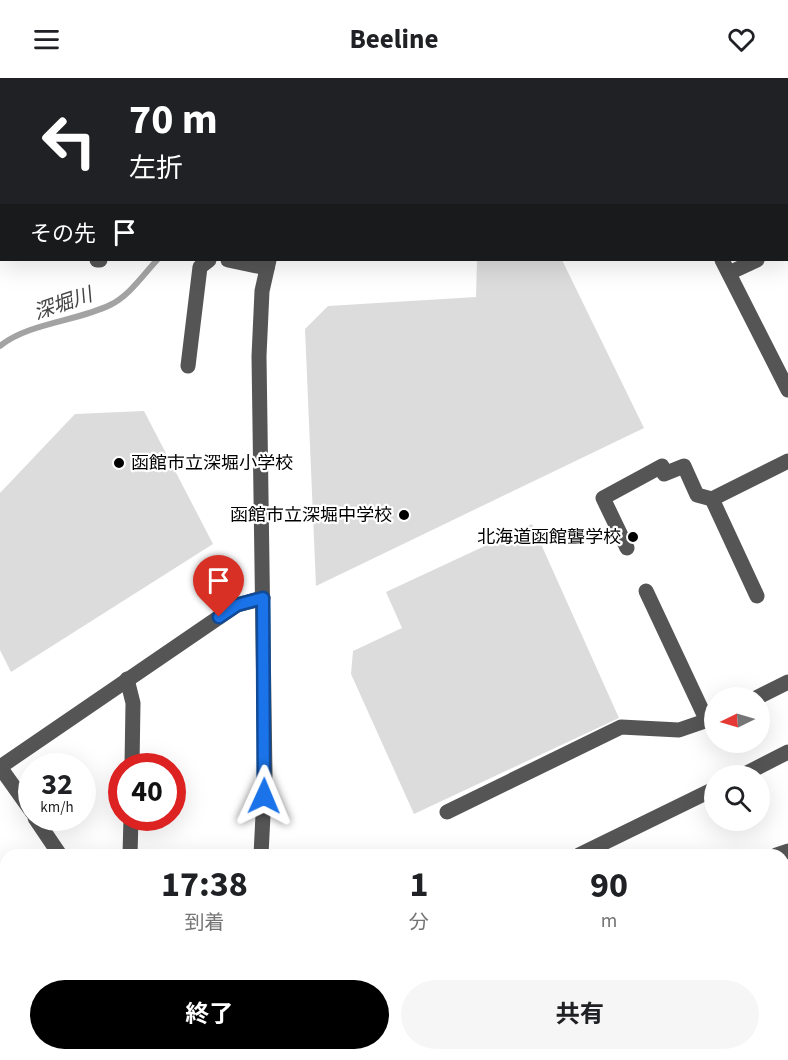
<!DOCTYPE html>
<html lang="ja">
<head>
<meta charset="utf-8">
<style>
	:root { --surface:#fff; --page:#f6f6f6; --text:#202124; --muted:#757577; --accent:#000 }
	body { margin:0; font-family:"Source Sans 3","Noto Sans JP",sans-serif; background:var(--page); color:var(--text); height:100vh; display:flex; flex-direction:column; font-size:22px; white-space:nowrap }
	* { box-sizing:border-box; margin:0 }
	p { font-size:20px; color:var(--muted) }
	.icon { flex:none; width:33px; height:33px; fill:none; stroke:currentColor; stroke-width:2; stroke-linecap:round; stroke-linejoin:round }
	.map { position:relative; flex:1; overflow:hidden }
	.sheet { position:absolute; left:0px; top:771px; width:789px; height:212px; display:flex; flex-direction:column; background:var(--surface); border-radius:18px 18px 0 0; box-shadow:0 6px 24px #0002 }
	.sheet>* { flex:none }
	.guide { position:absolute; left:0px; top:0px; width:789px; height:183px; box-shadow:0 6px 24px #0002; background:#202124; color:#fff; overflow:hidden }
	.needle { width:39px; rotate:265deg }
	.tools { position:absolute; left:704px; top:609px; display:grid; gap:12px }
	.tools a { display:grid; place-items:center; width:66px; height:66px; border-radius:50%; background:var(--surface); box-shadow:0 6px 24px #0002; font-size:30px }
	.speed { position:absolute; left:18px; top:675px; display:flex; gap:12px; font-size:30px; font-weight:700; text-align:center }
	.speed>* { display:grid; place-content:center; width:78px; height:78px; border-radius:50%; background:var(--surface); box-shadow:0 6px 24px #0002; line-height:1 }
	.speed small { font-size:15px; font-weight:400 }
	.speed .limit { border:9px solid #d22; background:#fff; color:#111 }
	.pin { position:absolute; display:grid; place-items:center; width:51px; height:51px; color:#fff; margin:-62px -26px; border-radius:50% 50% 50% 0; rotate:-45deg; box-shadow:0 0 6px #0007 }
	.pin .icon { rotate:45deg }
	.me { position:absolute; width:66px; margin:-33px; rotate:1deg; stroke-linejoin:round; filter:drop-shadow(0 0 4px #0008) }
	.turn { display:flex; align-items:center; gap:21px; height:126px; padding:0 30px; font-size:27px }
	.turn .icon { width:78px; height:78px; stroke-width:2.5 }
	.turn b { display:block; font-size:42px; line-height:51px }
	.then { display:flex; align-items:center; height:57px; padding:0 30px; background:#0003; gap:12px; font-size:22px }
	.eta { display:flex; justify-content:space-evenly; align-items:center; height:102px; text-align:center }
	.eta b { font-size:36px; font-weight:700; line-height:42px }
	.primary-button { display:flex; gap:12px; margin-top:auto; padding:12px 30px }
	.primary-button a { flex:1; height:69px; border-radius:36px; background:var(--accent); color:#fff; font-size:24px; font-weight:700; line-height:69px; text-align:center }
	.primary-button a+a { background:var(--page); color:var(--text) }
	header { display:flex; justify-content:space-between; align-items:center; height:78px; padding:0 30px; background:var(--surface); font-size:27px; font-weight:700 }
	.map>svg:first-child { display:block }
</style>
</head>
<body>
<header><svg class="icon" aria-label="menu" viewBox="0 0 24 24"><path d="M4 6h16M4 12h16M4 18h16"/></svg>Beeline<svg class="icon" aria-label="heart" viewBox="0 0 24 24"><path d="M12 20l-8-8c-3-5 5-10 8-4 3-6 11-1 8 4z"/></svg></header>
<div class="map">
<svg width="788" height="982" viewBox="0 0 788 982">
	<rect width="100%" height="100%" fill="#fff"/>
	<g fill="#dcdcdc">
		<path d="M477,182h85l82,168 -328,158 -11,-257 23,-23 148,-9z"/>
		<path d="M144,333l69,133 -202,128 -11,-22v-157l75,-79z"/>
		<path d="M532,446l87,194 -205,96 -63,-140 2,-23 49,-23 -16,-36z"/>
	</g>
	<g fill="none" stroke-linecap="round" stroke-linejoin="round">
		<g stroke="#a3a3a3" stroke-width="6">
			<path d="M310,2l1,-2"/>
			<path d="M0,268c28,-23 78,-25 110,-41 19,-9 33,-30 47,-45"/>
		</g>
		<g stroke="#555" stroke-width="15">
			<path d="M144,0l2,2"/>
			<path d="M458,0l1,2"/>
			<path d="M632,0v2"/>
			<path d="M103,2l1,-2"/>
			<path d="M229,2l1,-2"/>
			<path d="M363,2l1,-2"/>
			<path d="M788,167v-1"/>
			<path d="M0,175l2,-2"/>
			<path d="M97,182h3"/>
			<path d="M228,182l39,8"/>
			<path d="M722,182l66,130"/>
			<path d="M729,195l28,-13"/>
			<path d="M188,288l12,-99 9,-7"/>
			<path d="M627,470l-24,-50 59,-32 2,8 20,-8 13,29 15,4"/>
			<path d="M646,513l61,130"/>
			<path d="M757,518l-45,-97 76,-38"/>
			<path d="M127,601l6,24 -1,63"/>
			<path d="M756,620l32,-16"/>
			<path d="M741,698l47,-24"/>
			<path d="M32,734l-32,-45 237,-162 26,-7"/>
			<path d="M447,734l174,-85 58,3 35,-12"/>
			<path d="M35,740l25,37"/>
			<path d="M130,777l1,-37"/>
			<path d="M261,777l4,-80 -6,-419 3,-65 7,-31"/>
			<path d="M579,777l135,-66"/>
			<path d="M776,777l12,-4"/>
			<path d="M0,972l6,10"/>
			<path d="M671,976l2,6"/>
			<path d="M182,982l8,-6"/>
			<path d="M251,982l1,-6"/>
			<path d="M404,982v-6"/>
		</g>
	</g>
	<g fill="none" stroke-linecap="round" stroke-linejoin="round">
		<defs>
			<path id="route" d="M219,539l18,-12 26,-7 1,198"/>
		</defs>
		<use href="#route" stroke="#114b97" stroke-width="15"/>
		<use href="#route" stroke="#1a73e8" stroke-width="10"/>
	</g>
	<g fill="#000" stroke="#fff" stroke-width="2">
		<circle cx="119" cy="385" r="6"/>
		<circle cx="404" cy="437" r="6"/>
		<circle cx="633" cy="459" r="6"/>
	</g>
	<g text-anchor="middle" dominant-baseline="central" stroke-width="4.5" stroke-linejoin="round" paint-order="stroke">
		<g font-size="18" fill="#000" stroke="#fff" text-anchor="end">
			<text x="131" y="385" text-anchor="start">函館市立深堀小学校</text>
			<text x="392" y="437">函館市立深堀中学校</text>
			<text x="621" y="459">北海道函館聾学校</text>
		</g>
		<g font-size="20" font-style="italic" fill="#444" stroke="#fff">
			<text transform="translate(63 226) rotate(-19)">深堀川</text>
		</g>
	</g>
</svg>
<div class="tools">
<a><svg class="needle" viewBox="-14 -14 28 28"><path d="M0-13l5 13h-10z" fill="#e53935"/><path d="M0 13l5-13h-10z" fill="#757577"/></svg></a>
<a><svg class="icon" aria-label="search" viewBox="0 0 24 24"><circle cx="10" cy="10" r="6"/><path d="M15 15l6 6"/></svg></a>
</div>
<div class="speed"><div>32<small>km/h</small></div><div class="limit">40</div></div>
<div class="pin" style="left:219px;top:539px;background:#d93025"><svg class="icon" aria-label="arrive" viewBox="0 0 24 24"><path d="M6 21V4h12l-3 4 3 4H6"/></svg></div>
<svg class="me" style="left:264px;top:718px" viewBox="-20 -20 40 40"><path d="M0-17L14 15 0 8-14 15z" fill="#1a73e8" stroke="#fff" stroke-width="4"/></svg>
<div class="guide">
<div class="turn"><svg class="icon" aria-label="left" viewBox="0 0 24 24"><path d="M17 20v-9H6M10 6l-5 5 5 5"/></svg><div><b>70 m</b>左折</div></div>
<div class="then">その先<svg class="icon" aria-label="arrive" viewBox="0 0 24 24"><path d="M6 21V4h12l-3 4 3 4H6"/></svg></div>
</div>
<section class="sheet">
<div class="eta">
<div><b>17:38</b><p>到着</p></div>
<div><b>1</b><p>分</p></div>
<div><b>90</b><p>m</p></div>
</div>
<div class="primary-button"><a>終了</a><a>共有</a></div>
</section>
</div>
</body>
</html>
